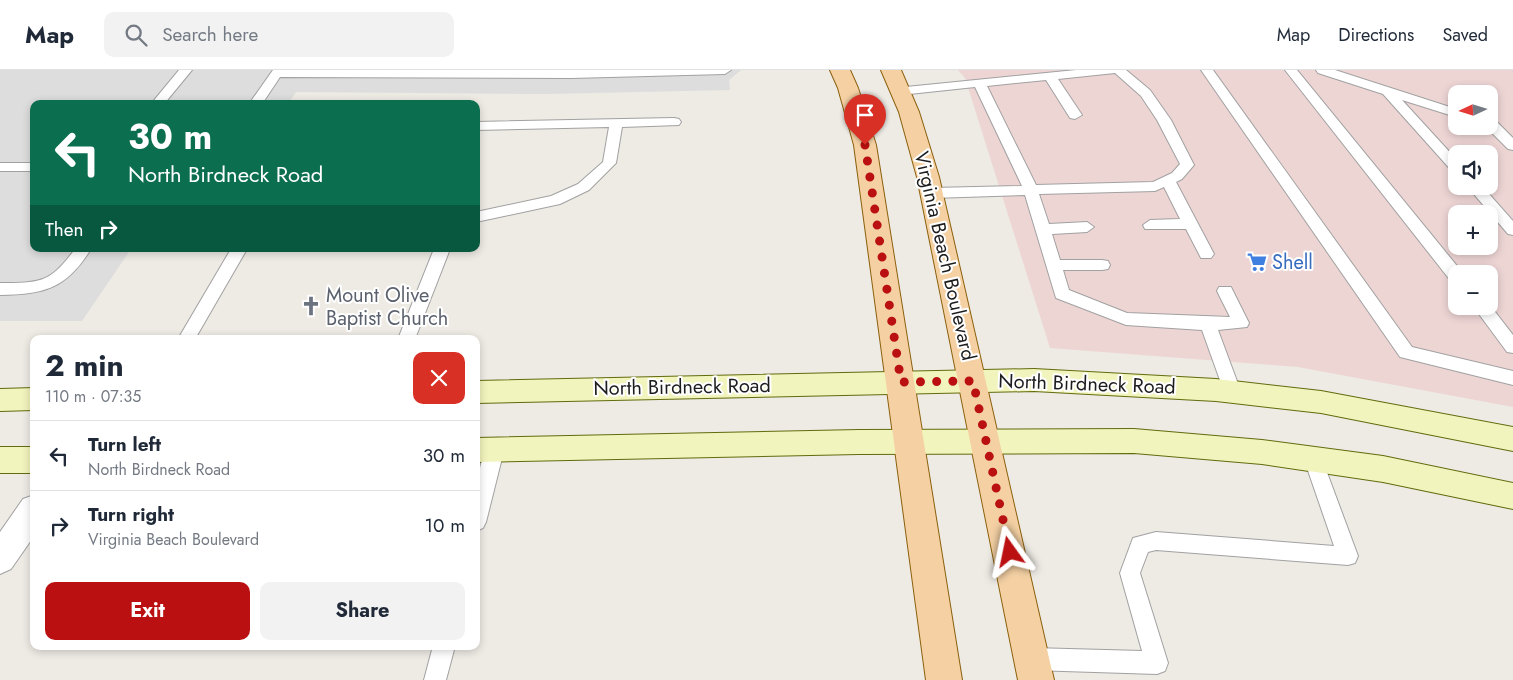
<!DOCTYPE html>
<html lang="en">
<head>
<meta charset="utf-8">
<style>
	:root { --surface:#fff; --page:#f2f2f3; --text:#1f2937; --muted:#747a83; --line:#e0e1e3; --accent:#ba1011 }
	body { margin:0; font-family:Jost,sans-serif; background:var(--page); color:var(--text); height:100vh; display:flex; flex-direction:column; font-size:19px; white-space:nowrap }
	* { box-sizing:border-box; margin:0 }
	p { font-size:16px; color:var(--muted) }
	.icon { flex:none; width:28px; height:28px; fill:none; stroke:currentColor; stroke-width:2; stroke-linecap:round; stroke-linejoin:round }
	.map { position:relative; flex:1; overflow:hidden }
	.sheet { position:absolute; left:30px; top:265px; width:450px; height:315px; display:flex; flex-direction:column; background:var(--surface); border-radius:10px; box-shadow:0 2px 8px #0003 }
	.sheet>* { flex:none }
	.hud { position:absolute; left:30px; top:30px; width:450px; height:152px; border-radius:10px; box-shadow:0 2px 8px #0003; background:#0b6e4f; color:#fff; overflow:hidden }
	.needle { width:32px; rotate:266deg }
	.buttons { position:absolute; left:1448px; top:15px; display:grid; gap:10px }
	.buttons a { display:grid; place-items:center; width:50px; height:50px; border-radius:10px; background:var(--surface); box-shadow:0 2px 8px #0003; font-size:25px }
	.pin { position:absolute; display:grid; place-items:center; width:42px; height:42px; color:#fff; margin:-51px -21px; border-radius:50% 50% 50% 0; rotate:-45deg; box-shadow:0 0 5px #0007 }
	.pin .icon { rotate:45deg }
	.me { position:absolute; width:55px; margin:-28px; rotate:348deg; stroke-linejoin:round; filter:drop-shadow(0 0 4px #0008) }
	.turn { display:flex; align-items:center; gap:18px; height:105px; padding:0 15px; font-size:22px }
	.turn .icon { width:65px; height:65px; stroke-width:2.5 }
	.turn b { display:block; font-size:35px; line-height:42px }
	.then { display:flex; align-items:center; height:48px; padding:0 15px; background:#0003; gap:10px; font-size:19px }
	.round { display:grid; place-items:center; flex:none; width:52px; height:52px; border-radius:10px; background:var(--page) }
	.overview { display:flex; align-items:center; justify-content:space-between; height:85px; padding:0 15px }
	h1 { font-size:30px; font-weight:700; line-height:38px }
	.primary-button { display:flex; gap:10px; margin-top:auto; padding:10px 15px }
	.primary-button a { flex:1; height:58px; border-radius:10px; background:var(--accent); color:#fff; font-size:20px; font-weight:700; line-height:58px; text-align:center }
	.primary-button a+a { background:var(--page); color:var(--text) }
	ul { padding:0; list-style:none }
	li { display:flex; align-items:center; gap:15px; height:70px; padding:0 15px; border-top:1px solid var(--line) }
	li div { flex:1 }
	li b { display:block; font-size:19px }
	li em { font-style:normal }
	header { display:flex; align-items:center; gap:30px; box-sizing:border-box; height:70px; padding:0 25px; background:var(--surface); border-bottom:1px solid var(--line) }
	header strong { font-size:24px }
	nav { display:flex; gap:28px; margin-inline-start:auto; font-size:18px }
	.search { width:350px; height:45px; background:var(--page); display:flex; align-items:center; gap:12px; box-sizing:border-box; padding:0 18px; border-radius:10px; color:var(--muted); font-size:19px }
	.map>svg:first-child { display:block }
</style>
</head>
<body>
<header>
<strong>Map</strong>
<div class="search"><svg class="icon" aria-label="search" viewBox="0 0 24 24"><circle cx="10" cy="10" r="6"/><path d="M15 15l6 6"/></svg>Search here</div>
<nav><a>Map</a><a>Directions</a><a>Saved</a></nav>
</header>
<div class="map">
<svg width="1513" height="610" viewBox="0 0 1513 610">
	<rect width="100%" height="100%" fill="#eeeae4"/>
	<path fill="#edd5d4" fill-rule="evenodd" d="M958,0h555v337l-215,-40 -248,-19 -85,-270zM1456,24h33v32h-33zM1456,84h33v32h-33zM1456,144h33v32h-33zM1456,204h33v32h-33z"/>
	<path fill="#ddd" d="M0,0h741l-12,10 1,10 -187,4 -247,-2 -8,12h-254v145h97l-49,72h-82z"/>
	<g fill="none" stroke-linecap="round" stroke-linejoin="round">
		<defs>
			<g id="lane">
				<path d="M179,0h13l-28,34h-13z"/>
				<path d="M273,0h458l-6,4 -154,4 -291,-1 -18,27h-13z"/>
				<path d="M1076,0h50l24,20 21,30 23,45 -12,14 -6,3 38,72 -3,4h-10l-15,-29h-41l-2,-4 7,-5 30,-1 -16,-32 -9,4 -116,3 10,30 38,-2 7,5 -7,5 -35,2 8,26h42l6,1 2,4 -2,4 -6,1h-39l6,20 58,23 103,4 -13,-26 2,-4h12l18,36 -2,4 -29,3 23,62 -3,5 -6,2 -6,-2 -24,-67 -76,-5 -70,-27 -31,-103 -93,3 -7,-5 7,-5 90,-2 -47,-99 -75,8 -4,-1 -2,-3 2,-3zM1115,3l26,23 16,24 23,44 -8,9 -19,9 -117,3 -49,-99 59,-6 24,38 5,1 7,-4 -24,-36z"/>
				<path d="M1201,0h12l199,277 101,24v14l-113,-28z"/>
				<path d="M1285,0h12l165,202 1,2h-7v7l-6,-1z"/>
				<path d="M1316,0h19l121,39v8l-54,-17 54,59v12l-5,-1 -68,-76 -65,-21z"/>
				<path d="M674,48l5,1 2,3 -2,3 -57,2 -6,36 -27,27 -29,14 -84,18v-10l75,-16 27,-12 25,-22 6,-35 -133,3v-8z"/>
				<path d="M1489,51h7l17,17v12l-5,-1 -22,-22 3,-1z"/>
				<rect x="0" y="93" width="34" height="8"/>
				<path d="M1467,116h15l31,35v14l-5,-1z"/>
				<path d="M75,179h16c-25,40 -46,45 -91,46v-12c41,0 50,0 75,-34z"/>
				<path d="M231,179h16l-52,90h-17z"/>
				<path d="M434,179h16l-35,90h-17z"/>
				<path d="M1489,234l24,31v18l-6,-1 -34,-46h16z"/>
				<path d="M495,372l7,2 2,6 -18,72 -3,6 -7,3c0,-30 -1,-59 12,-87z"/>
				<path d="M1313,381l7,2 2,6 36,97 -3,7 -7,2 -192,-15 -8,2 -8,21 28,90 -3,8 -8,3 -125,-4 -8,-3 -3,-8 3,-8 8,-3 110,3 -22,-78 13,-35 23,-6 178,14 -30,-87 2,-6z"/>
				<path d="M433,576h22l-9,34h-22z"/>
			</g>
			<path id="street" d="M34,425v41l-23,33 -11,5v-42l23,-33z"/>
			<g id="secondary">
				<path d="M1034,299l182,10 105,12 192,36v24l-192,-38 -105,-12 -182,-10 -558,12v-22z"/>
				<path d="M34,318v22l-34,1v-22z"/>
				<path d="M1134,359l128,11 121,16 130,27v26l-130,-27 -121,-18 -128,-11 -275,1 -383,8v-24l383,-8z"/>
				<rect x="0" y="377" width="34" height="26"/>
			</g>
			<g id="primary">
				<path d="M830,0h20l8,18 18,57 86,535h-36l-72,-535 -16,-57z"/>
				<path d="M881,0h20l18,42 20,65 115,503h-36l-101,-503 -18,-65z"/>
			</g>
		</defs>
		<use href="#lane" stroke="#a1a1a1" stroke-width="2"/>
		<use href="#street" stroke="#a1a1a1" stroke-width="2"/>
		<use href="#secondary" stroke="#626b0d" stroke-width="2"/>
		<use href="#primary" stroke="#8b600c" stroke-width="2"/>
		<use href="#lane" fill="#fff" fill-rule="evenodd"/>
		<use href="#street" fill="#fff" fill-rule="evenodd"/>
		<use href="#secondary" fill="#f1f4bc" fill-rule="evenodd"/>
		<use href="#primary" fill="#f4d0a3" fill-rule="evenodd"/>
	</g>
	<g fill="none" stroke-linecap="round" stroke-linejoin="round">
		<path stroke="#ba1011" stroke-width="9" stroke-dasharray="0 16.2" d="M865,75l36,237 72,-1 37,171"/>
	</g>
	<defs>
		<symbol id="supermarket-bare" viewBox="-9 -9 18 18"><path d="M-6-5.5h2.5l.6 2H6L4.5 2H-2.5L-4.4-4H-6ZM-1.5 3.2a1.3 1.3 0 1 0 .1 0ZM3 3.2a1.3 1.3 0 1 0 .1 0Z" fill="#3f7fe0" stroke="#fff" stroke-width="2.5" paint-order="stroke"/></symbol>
		<symbol id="church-bare" viewBox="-9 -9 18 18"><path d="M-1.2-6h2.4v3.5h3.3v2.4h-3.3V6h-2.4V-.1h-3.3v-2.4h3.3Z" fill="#6b7280" stroke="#fff" stroke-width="2.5" paint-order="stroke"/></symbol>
	</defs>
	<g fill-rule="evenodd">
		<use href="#supermarket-bare" x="1243" y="178" width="28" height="28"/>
		<use href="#church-bare" x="297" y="222" width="28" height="28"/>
	</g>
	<g text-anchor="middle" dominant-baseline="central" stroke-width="4" stroke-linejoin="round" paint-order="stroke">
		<g font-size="20" fill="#1d1d1d" stroke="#fff">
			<text transform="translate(945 186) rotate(77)">Virginia Beach Boulevard</text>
			<text transform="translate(1087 314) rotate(2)">North Birdneck Road</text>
			<text transform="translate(682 317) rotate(-1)">North Birdneck Road</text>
		</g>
		<g font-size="20" fill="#366cbe" stroke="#fff" text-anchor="start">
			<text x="1272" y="192">Shell</text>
		</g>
		<g font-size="20" fill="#5b616d" stroke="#fff" text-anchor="start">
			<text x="326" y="225">Mount Olive<tspan x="326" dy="23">Baptist Church</tspan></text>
		</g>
	</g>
</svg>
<div class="buttons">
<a><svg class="needle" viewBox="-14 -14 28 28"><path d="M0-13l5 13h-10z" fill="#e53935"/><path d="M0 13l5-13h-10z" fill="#747a83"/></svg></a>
<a><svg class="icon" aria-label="sound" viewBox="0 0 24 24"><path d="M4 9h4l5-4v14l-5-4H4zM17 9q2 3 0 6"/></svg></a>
<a>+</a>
<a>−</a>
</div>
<div class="pin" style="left:865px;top:75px;background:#d93025"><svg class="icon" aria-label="arrive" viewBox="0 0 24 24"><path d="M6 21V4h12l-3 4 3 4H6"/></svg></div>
<svg class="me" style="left:1010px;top:482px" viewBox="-20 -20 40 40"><path d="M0-17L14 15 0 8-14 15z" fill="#ba1011" stroke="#fff" stroke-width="4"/></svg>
<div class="hud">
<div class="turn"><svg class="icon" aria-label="left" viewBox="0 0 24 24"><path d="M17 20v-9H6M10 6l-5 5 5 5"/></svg><div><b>30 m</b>North Birdneck Road</div></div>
<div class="then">Then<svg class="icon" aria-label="right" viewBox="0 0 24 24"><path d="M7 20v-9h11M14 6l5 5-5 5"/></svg></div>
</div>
<section class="sheet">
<div class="overview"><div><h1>2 min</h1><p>110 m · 07:35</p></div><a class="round" style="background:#d93025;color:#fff"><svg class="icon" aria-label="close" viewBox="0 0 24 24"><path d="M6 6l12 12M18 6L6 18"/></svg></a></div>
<ul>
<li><svg class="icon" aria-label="left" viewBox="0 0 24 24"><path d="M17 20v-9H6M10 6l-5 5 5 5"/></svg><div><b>Turn left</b><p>North Birdneck Road</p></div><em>30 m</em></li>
<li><svg class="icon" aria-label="right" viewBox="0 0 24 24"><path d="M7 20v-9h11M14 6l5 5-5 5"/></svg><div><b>Turn right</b><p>Virginia Beach Boulevard</p></div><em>10 m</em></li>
</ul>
<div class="primary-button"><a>Exit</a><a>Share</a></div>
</section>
</div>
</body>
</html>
